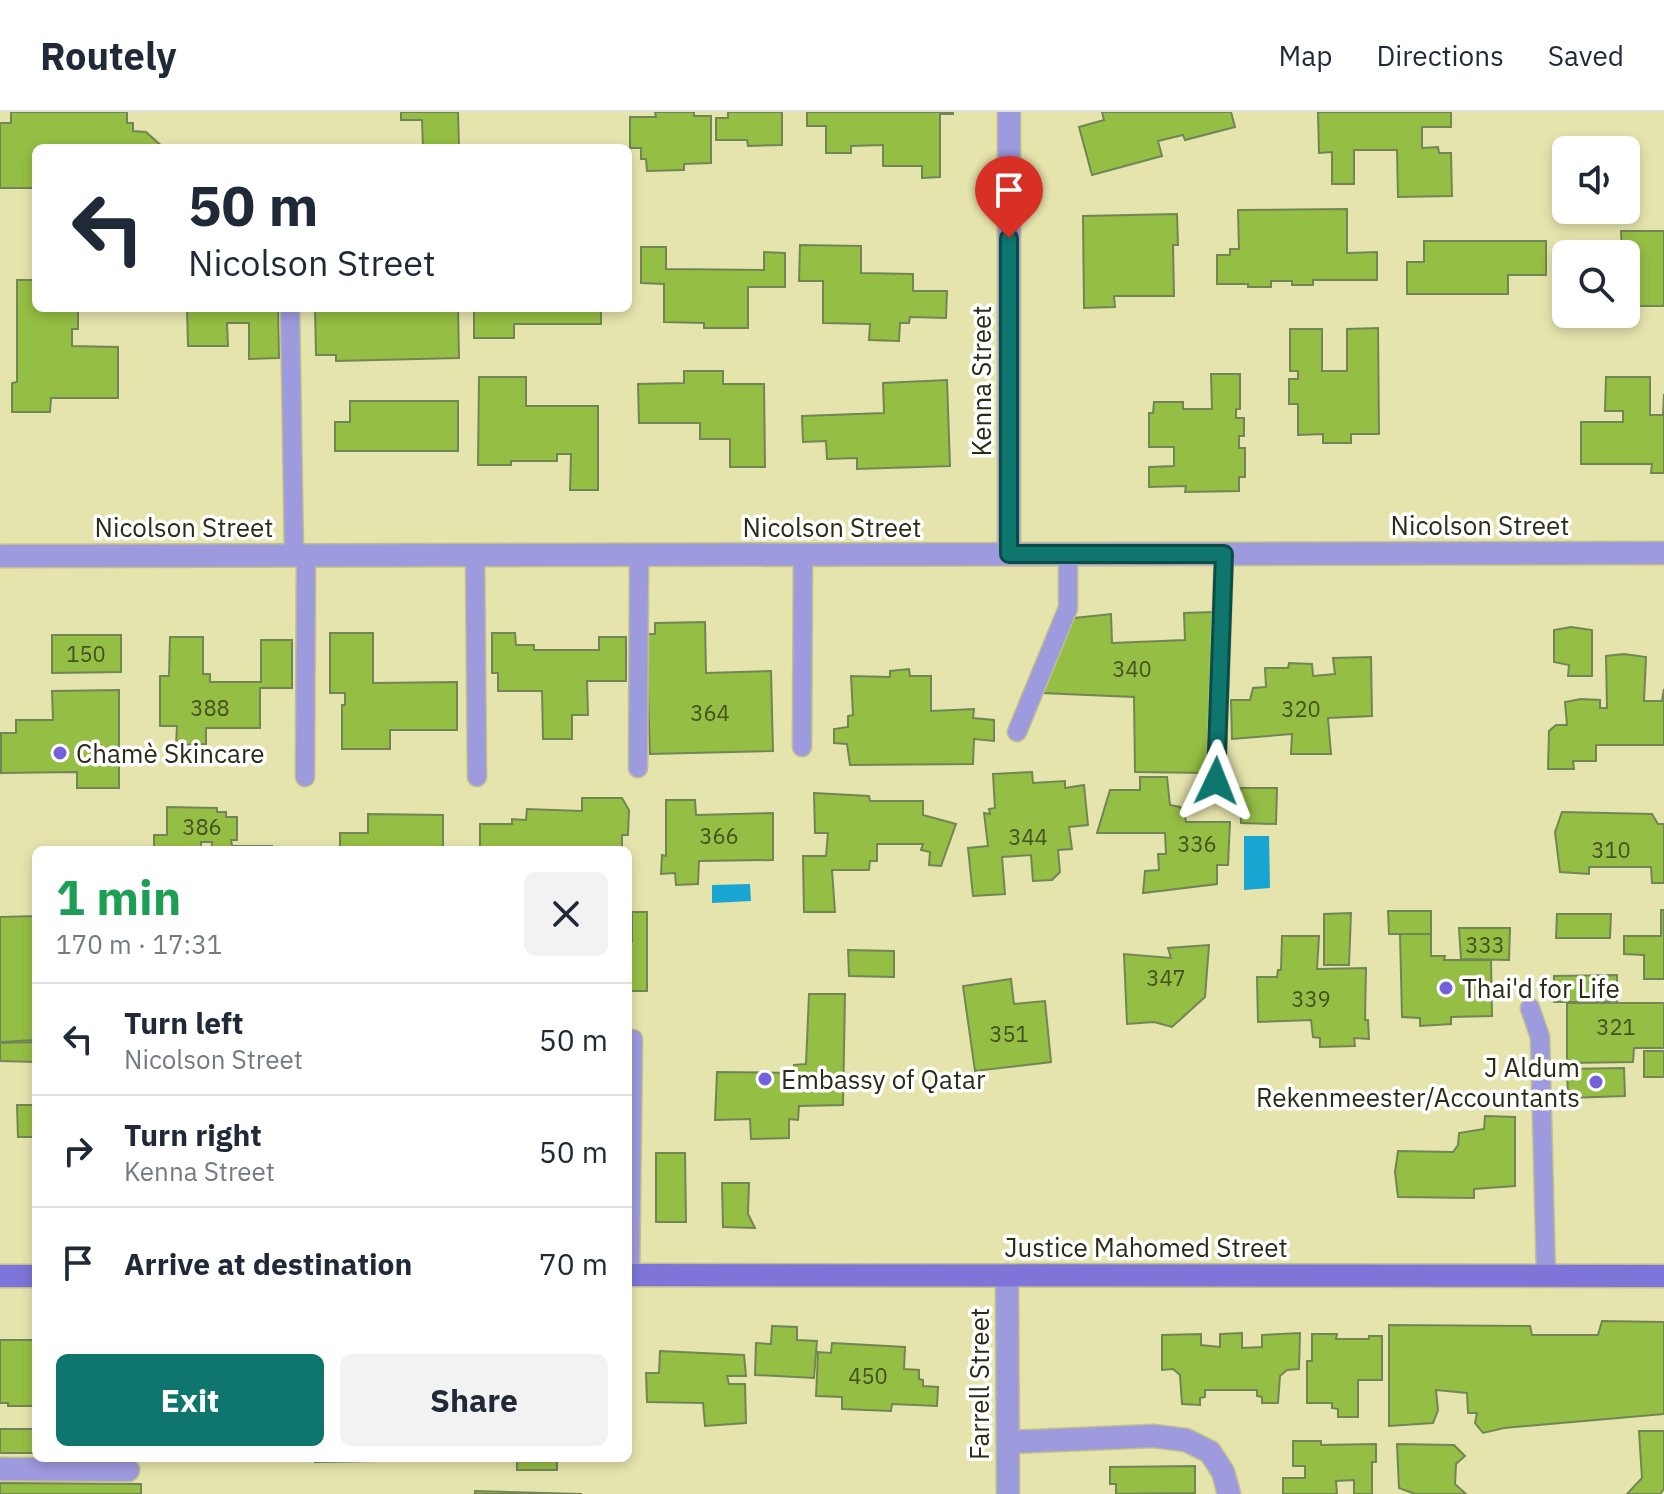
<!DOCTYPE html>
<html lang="en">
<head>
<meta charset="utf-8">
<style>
	:root { --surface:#fff; --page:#f2f2f3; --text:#1f2937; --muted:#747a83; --line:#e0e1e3; --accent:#0f766e }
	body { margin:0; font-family:"IBM Plex Sans",sans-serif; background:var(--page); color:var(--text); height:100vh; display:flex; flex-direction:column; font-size:30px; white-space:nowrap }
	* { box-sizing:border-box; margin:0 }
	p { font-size:26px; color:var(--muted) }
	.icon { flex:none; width:44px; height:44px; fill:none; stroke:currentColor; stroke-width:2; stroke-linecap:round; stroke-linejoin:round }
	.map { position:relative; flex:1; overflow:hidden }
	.details { position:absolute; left:32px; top:734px; width:600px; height:616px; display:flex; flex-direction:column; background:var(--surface); border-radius:12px; box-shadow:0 4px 12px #0003 }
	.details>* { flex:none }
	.hud { position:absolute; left:32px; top:32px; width:600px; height:168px; border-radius:12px; box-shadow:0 4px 12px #0003; background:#fff; color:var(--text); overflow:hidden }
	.tools { position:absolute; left:1552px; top:24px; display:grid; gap:16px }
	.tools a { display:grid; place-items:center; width:88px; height:88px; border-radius:12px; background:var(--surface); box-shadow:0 4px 12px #0003; font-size:40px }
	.pin { position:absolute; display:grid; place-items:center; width:68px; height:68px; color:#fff; margin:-82px -34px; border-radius:50% 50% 50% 0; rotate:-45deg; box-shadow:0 0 8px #0007 }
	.pin .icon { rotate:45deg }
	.me { position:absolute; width:88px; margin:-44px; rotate:2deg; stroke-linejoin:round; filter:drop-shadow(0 0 6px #0008) }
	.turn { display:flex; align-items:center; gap:28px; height:168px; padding:0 24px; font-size:36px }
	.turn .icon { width:104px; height:104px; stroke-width:2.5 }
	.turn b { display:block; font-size:56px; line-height:68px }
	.round { display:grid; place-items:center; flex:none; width:84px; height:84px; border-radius:12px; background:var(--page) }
	.summary { display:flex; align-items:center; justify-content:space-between; height:136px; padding:0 24px }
	h1 { font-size:48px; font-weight:700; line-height:60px; color:#1e9e55 }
	.primary-button { display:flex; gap:16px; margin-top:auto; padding:16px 24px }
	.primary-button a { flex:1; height:92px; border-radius:12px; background:var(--accent); color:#fff; font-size:32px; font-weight:700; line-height:92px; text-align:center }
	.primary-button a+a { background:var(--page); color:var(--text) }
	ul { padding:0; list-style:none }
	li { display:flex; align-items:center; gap:24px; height:112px; padding:0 24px; border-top:2px solid var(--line) }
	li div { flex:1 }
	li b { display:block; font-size:30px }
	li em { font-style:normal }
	header { display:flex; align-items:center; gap:48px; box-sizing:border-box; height:112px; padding:0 40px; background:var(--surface); border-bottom:2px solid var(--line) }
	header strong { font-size:38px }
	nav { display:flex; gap:44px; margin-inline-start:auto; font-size:28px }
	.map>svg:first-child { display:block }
</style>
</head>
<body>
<header>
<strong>Routely</strong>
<nav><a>Map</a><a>Directions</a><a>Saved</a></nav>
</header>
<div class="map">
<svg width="1664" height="1382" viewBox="0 0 1664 1382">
	<rect width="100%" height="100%" fill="#e6e4ad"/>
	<g fill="#18a5d1">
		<path d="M1244,724h25l1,52 -26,2z"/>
		<path d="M750,772l1,17 -39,2v-18z"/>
	</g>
	<g fill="#95be44" stroke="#728556" stroke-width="2">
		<path d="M11,0h116v11h6v8l13,1 18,16h-128v40h-36v-65h11z"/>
		<path d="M401,0h57l1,36h-36l-1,-28h-21z"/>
		<path d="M655,0h39v4h17v47l-27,1v6l-37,1 -1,-12h-5v-11h-11v-31h26z"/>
		<path d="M728,0h54v33l-34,1 -1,-6h-31v-22h12z"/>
		<path d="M807,0h146v2h-13v63l-18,1v-12h-39v-21l-32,1v7h-25v-27h-19z"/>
		<path d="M1102,0h129l4,15 -50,13 -2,-5 -25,6 4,15 -70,19 -13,-48 25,-7z"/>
		<path d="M1318,0h133v15h-29v21l16,-1 1,6h12l1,43 -54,1 -1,-47h-43v34h-22v-32l-13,1z"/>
		<path d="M1347,97v44l30,-1v28h-64v5h-21v-4h-21v6h-23v-3h-31v-29h13v-6h9l-1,-39z"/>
		<path d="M1177,102l1,31h-5l1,51h-60l1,11 -31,1 -1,-92z"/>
		<path d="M1621,119h43v75h-29v5h-9v-57h-4z"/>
		<path d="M1424,129h122v34h-38v19h-101v-32h17z"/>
		<rect x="1578" y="130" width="31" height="12"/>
		<path d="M800,133l61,1v27l52,1v17h34l-1,27 -36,-1 -1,6h-9l-1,18 -30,-1 1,-16 -47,-1v-42h-24z"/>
		<path d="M641,135h25v22l98,1v-18l21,1v34h-37v41h-44v-5l-40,-1v-38l-23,-1z"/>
		<path d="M17,168h19v28h42v21h-6v17l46,1v51h-67l-1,14h-38v-29l5,-1z"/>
		<path d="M187,196h91l1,50 -30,1v-36h-22l1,23h-40z"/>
		<path d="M315,196h143l1,50 -123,3v-6h-20z"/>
		<path d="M474,196h127v16h-87v14h-40z"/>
		<path d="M1378,216l1,106h-28v9h-28v-9l-25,1v-31h-9v-25h9v-8h-8v-42h32v42h25v-42z"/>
		<path d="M684,259h39v13h41l1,83h-35v-28h-30v-16h-61l-1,-39 46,-1z"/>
		<path d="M1211,262h29v35h-4v9h8v18h-5v12h6v29h-6v14l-54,1 1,-6 -37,1v-20l25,-1v-19h-25v-34h4l1,-11h29v7h29z"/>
		<path d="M479,265h47v29h72v84h-28l1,-36h-14v7h-46v4h-33z"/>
		<path d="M1606,265h44v38h13l1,-21v79h-13l1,-9h-71v-42h42v-11h-18z"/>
		<path d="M947,268l3,86 -93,3v-11l-30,1 -1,-18 -23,1 -1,-26 82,-3 -1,-30z"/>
		<path d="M350,289h108v50h-123v-29h15z"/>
		<path d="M1213,500l-5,161 -73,-1 -1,-75 -92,-4 32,-75 37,-4 1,29 73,-3 -1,-27z"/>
		<path d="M705,510l1,51 65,-2 2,80 -123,3 -4,-120h9v-11z"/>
		<path d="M1571,515l21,3v46h-24l1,-11 -15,-3v-32z"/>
		<path d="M330,521h43v50l84,-1v48h-67v19h-48v-44h3v-12h-15z"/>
		<path d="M492,521h23l1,12h18v5h65v-13h27v44h-39l1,34h-16v24h-29l-1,-48h-44v-18h-6z"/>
		<path d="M52,523h69v37l-69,1z"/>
		<path d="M170,525h33v37h7v8h51v-42h31v48h-32v40h-54v16l-30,1 1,-19h-17v-50h9z"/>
		<path d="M1624,542l22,3 -2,44h18l2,-12v56h-68v16h-23l1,8h-26l1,-38 7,-6h11l-2,-23 16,-3 19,1v8h7l-1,-52z"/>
		<path d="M1371,545l1,59 -44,2 3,36h-40l1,-20 -60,5 -1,-39h19l3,-12 13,-1 -1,-19h23l1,-5 23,1 1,12 22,-2 -2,-16z"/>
		<path d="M909,557l1,7h21v35l43,-2 -1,9 21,2v21l-20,-2 -1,25 -123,1 -3,-21 -13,-1v-14l14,-2v-11l5,-1 -2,-39 39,1v-6z"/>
		<path d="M119,578v98h-42v-16l-76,1v-40h15v-13h37l-1,-29z"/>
		<path d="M1032,660l1,11 32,-2v7l19,-3 4,40 -19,2 3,22 -14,1 2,22 -8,8 -19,1 -2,-26 -29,2 3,37 -32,2 -5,-48 20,-2 -4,-33 6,1 -1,-5 6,-1 -2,-34z"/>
		<path d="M1140,665h27l3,28 10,2 4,4 2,11h44l-2,43h-11v19l-74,9 2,-22 14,-1 -1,-16h8l-1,-21h-68l13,-43h30z"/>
		<path d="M1240,676h37l-1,36 -35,-1z"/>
		<path d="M814,681l55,3 1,5h53v14l33,9 -15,42 -12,-1 1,-13 -9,-2 2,-6h-46v17h-7l-1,9h-37l3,42h-31l-1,-56h23l2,-23h-13z"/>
		<path d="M582,686h40l7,12 -1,25h-6v15h-142v-26h32v-5l14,1 1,-11 55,2z"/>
		<path d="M666,688h29l1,15 77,-2v47l-74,1 -1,23 -22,1 -1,-12 -14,1 1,-19 4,1z"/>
		<path d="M167,695l50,1v4h9v5h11v23h-6l1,6h40v4h-60v-8h-11v8h-47v-15h13z"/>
		<path d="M1562,700l90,2 6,10h6v59h-12l-1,-16h-62v7l-29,-2 -5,-40z"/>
		<path d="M368,702l75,1v35h-103v-17h28z"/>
		<path d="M1661,798h3v69h-20v-24l-20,-1v-18h37z"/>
		<path d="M1388,799h43v23h-42z"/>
		<path d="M632,800h15v79h-19v-55v6h4z"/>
		<path d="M1351,801l-2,52h-25v-51z"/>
		<path d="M1557,802h54l-1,24h-54z"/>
		<path d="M36,804v124l-36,2v-125z"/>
		<path d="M1459,816h51l-1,32 -48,-1z"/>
		<path d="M1400,822h31v22h14l-1,4h47l1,56 -41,1v7l-31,2v-8l-18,-1z"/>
		<path d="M1282,824h37l-2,33 49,-1 -1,52h3l1,19 -15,-1 1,8 -35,1v-9l-7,-1 -2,-17 -53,2 -1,-45h20l1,-7h3z"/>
		<path d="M1209,833l-4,52 -33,30 -18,-5 -27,2 -3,-70 47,4 -3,-10z"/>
		<path d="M848,838l46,1v26l-45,-1z"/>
		<path d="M1617,863v27h-63v-26z"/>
		<path d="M1011,867l3,25 31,-3 6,61 -76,9 -12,-85z"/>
		<path d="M809,882h36l-2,111 -44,1 -1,14 -9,-1v19l-38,1 -1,-20 -35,1 2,-48 77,1v-8l12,-1z"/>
		<path d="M1567,891h97v45h-30l-1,14 -66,1z"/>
		<path d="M36,930v20l-36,-1v-18z"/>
		<rect x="1644" y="939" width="20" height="26"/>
		<path d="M1624,956l1,28 -57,2 -1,-29z"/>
		<path d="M17,993h19v32h-18z"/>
		<path d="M1485,1004l30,1v69l-41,3v9l-76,-1 -3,-25 3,-21 55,1 5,-7 1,-12 25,-4z"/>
		<path d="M656,1041h29l1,69h-30z"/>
		<path d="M722,1071h27l-1,31 7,14 -32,-1z"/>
		<path d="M1602,1209l62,1v92l-160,14 -21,5 -8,-10 2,-10h-9l-1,-20 -31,-3 2,20 -5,13 -44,3v-101l141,1 2,9h66z"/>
		<path d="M772,1214l25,1v13l20,1 -3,37 -59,-3 1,-32 15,1z"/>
		<path d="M1242,1221v15l20,-1v-12l38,-2 -1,36 -12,1 -7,6 -2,27h-16v-6l-5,-1v-6h-52v7l-5,1v7l-18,-1 -2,-29 -7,-6 -11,1v-35l39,-1v11l19,2v-13z"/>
		<path d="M1312,1222h25l-1,5h33v-3h13v44h-24v37h-20v-8l-6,-1v-5h-25v-42h5z"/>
		<path d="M0,1228h36v66h-28v-3h-8z"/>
		<path d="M832,1231l73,4 -1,22 15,1v9l4,1v6l15,1 -1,19 -45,-2 -1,7 -49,-2v-12l-26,-1 2,-44 13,1z"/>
		<path d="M660,1239l84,4 2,21h-19l2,8h16l1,39 -41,3 -2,-23 -56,-1 -1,-29h13z"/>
		<rect x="0" y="1317" width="36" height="24"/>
		<path d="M1639,1319h25v58l-4,5h-33l15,-16z"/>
		<path d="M1293,1329h28v4l55,-1v18h-4v32h-18v-14l-18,1 1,13h-54v-16h22v-12h-12z"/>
		<path d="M1397,1332l57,1 11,11 -9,8 -1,20 11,10h-51l-16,-6z"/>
		<path d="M314,1346h59v3l-58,1z"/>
		<rect x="517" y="1346" width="40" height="12"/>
		<path d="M1195,1354v27l-79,1v-10h-6v-17z"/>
		<path d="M0,1371l141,1v10h-141z"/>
		<path d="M475,1379l107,3h-107z"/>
	</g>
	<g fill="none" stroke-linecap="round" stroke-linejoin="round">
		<defs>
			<g id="service">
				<path d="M290,196l4,247"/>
				<path d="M475,443l2,222"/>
				<path d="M1017,620l51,-124v-54"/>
				<path d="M802,635l1,-192"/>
				<path d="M638,656l1,-212"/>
				<path d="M305,665l1,-222"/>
				<path d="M1216,669l8,-227"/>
				<path d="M1530,896l10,29 6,239"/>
				<path d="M630,1163l3,-236"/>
			</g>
			<g id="minor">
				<path d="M1009,0v442"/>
				<path d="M0,444l1664,-3"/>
				<path d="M1007,1163l1,219"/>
				<path d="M1008,1330l145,-6 33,4 24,12 13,20 6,22"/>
				<path d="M0,1357l128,1"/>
			</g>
			<g id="secondary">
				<path d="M628,1163l1036,1"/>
				<path d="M0,1164h36"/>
			</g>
		</defs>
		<use href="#service" stroke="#c1bf8f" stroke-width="21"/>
		<use href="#minor" stroke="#c1bf8f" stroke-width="25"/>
		<use href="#secondary" stroke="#c1bf8f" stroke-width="25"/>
		<use href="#service" stroke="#9e9ade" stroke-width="18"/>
		<use href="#minor" stroke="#9e9ade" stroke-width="22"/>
		<use href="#secondary" stroke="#7f75d9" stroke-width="22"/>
	</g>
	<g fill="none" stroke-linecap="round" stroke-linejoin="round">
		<defs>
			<path id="route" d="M1009,126v316h215l-8,227"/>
		</defs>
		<use href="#route" stroke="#0a4d48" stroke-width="20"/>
		<use href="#route" stroke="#0f766e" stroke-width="14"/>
	</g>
	<g fill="#7462dd" stroke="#fff" stroke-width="3">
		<circle cx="60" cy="641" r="8"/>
		<circle cx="1446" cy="876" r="8"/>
		<circle cx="765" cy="967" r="8"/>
		<circle cx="1596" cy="970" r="8"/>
	</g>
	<g text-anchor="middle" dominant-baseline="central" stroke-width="7" stroke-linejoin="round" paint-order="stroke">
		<g font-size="22" fill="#465022">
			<text x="86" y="541">150</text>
			<text x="1132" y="556">340</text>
			<text x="210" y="595">388</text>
			<text x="1301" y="596">320</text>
			<text x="710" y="600">364</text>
			<text x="202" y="714">386</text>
			<text x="719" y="723">366</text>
			<text x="1028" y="724">344</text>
			<text x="1197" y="731">336</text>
			<text x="1611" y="737">310</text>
			<text x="1485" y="832">333</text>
			<text x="1166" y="865">347</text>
			<text x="1311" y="886">339</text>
			<text x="1616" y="914">321</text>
			<text x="1009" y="921">351</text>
			<text x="868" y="1263">450</text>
		</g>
		<g font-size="26" fill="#2c2b16" stroke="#fff">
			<text transform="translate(981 269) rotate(-90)">Kenna Street</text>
			<text x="1480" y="413">Nicolson Street</text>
			<text x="184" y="415">Nicolson Street</text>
			<text x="832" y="415">Nicolson Street</text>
			<text x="1146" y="1135">Justice Mahomed Street</text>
			<text transform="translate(979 1272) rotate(-90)">Farrell Street</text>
		</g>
		<g font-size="26" fill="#2c2b16" stroke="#fff" text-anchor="start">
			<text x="76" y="641">Chamè Skincare</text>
			<text x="1462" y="876">Thai'd for Life</text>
			<text x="1580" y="955" text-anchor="end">J Aldum<tspan x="1580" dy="30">Rekenmeester/Accountants</tspan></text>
			<text x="781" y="967">Embassy of Qatar</text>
		</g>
	</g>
</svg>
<div class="tools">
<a><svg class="icon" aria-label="sound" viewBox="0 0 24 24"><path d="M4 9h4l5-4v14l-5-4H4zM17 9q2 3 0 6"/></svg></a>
<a><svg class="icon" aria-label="search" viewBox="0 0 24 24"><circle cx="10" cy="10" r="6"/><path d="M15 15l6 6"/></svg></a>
</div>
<div class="pin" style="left:1009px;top:126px;background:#d93025"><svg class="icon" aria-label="arrive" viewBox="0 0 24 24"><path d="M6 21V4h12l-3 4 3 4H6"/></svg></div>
<svg class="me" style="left:1216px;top:669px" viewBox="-20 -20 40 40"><path d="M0-17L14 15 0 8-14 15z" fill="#0f766e" stroke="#fff" stroke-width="4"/></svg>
<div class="hud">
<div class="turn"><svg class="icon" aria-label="left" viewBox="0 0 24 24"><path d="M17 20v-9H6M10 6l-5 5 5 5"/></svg><div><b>50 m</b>Nicolson Street</div></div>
</div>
<section class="details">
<div class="summary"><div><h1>1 min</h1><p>170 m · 17:31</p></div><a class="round"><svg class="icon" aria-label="close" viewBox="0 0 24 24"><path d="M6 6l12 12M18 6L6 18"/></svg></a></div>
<ul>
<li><svg class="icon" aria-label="left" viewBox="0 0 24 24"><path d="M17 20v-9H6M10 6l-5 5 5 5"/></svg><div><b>Turn left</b><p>Nicolson Street</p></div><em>50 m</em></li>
<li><svg class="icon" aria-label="right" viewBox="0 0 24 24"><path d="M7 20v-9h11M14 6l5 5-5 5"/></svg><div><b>Turn right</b><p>Kenna Street</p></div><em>50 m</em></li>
<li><svg class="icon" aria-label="arrive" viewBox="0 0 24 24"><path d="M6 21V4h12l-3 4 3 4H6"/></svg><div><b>Arrive at destination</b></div><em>70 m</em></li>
</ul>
<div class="primary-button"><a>Exit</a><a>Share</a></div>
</section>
</div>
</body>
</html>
